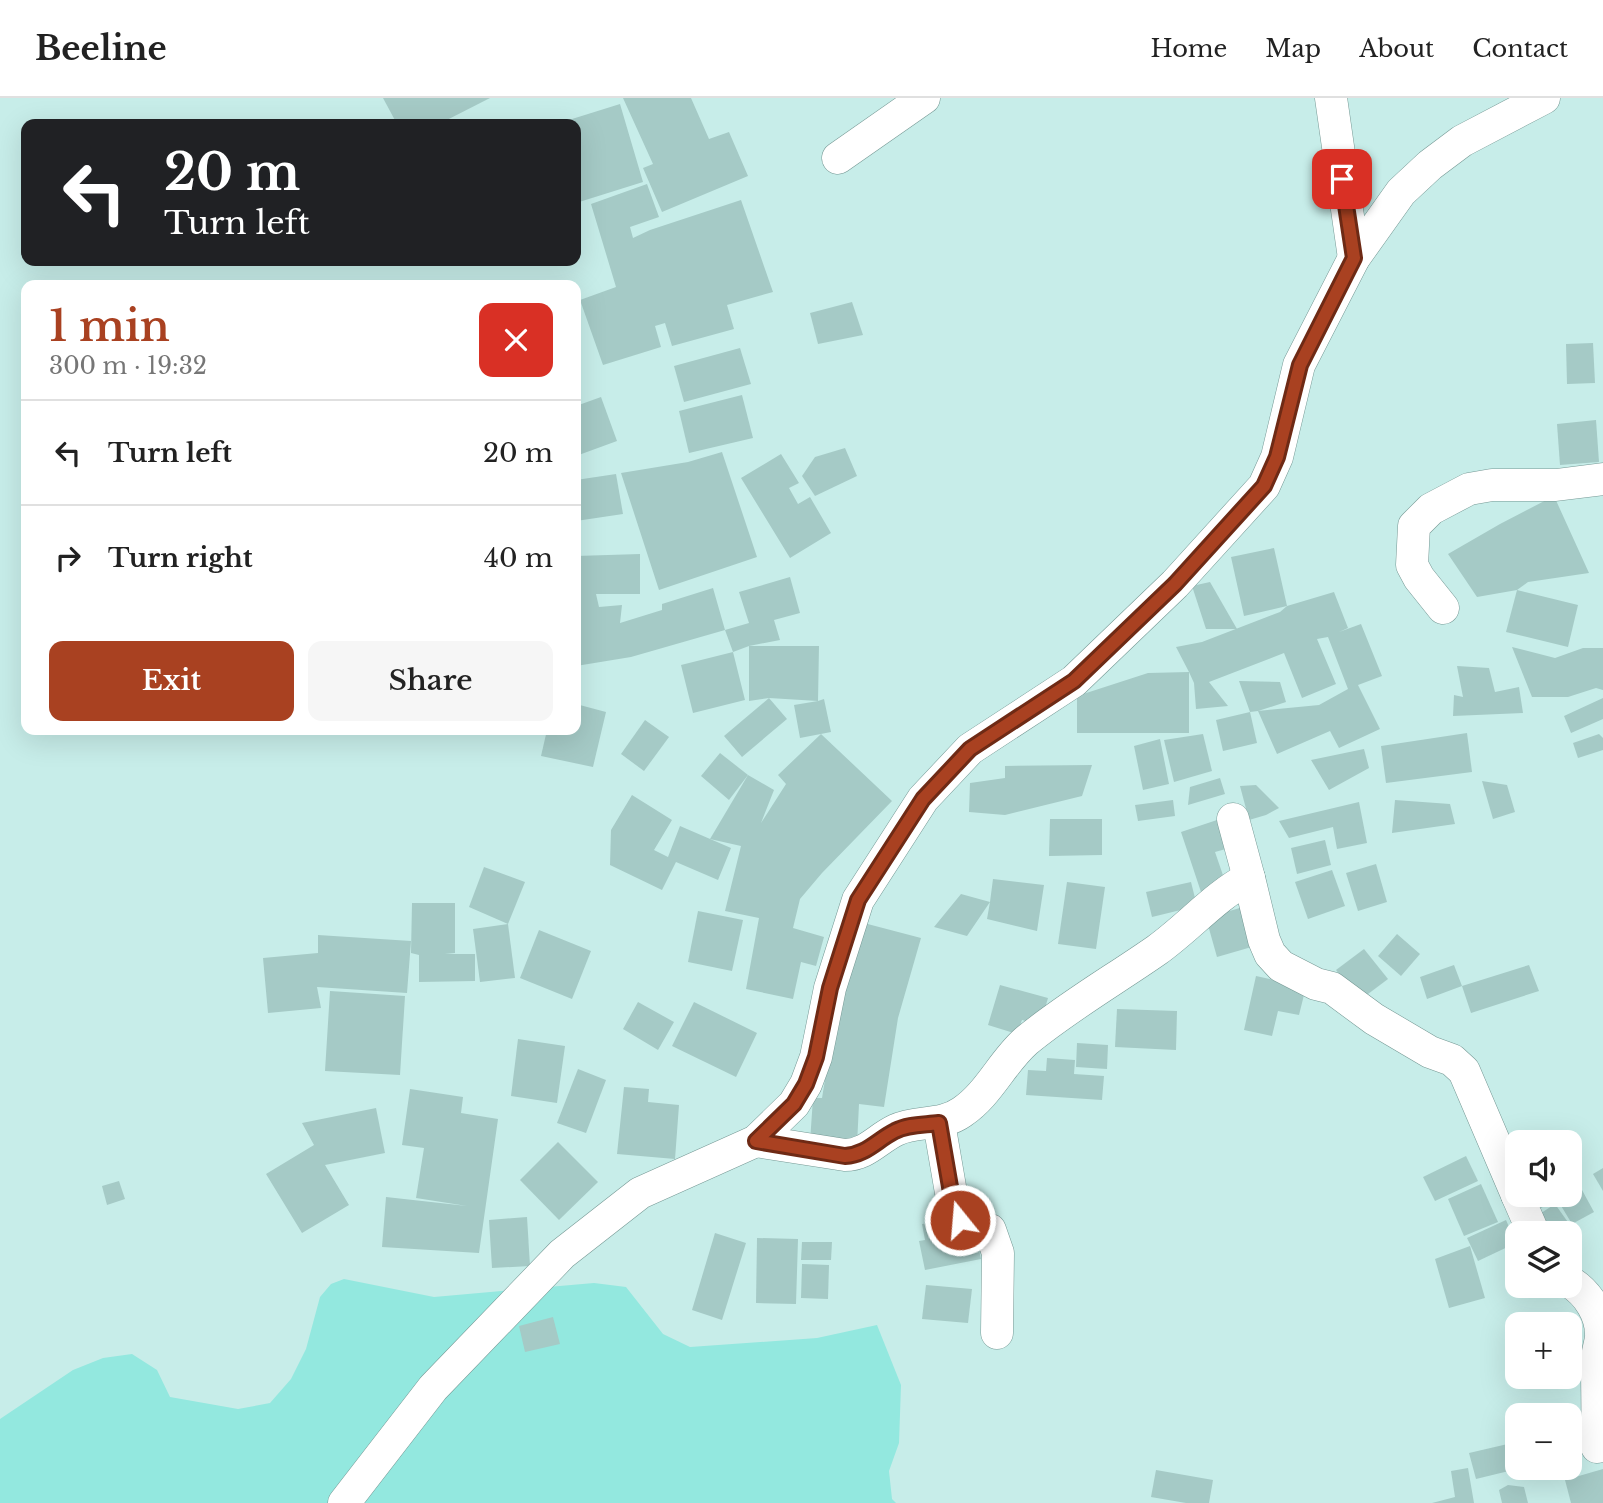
<!DOCTYPE html>
<html lang="en">
<head>
<meta charset="utf-8">
<style>
	:root { --surface:#fff; --page:#f6f6f6; --text:#222; --muted:#767676; --line:#e0e0e0; --accent:#a94121 }
	body { margin:0; font-family:"Libre Baskerville",serif; background:var(--page); color:var(--text); height:100vh; display:flex; flex-direction:column; font-size:26px; white-space:nowrap }
	* { box-sizing:border-box; margin:0 }
	p { font-size:23px; color:var(--muted) }
	.icon { flex:none; width:38px; height:38px; fill:none; stroke:currentColor; stroke-width:2; stroke-linecap:round; stroke-linejoin:round }
	.map { position:relative; flex:1; overflow:hidden }
	.drawer { position:absolute; left:21px; top:182px; width:560px; height:455px; display:flex; flex-direction:column; background:var(--surface); border-radius:14px; box-shadow:0 7px 28px #0002 }
	.drawer>* { flex:none }
	.banner { position:absolute; left:21px; top:21px; width:560px; height:147px; border-radius:14px; box-shadow:0 7px 28px #0002; background:#202124; color:#fff; overflow:hidden }
	.buttons { position:absolute; left:1505px; top:1032px; display:grid; gap:14px }
	.buttons a { display:grid; place-items:center; width:77px; height:77px; border-radius:14px; background:var(--surface); box-shadow:0 7px 28px #0002; font-size:35px }
	.pin { position:absolute; display:grid; place-items:center; width:60px; height:60px; color:#fff; margin:-30px; border-radius:14px; box-shadow:0 4px 10px #0006 }
	.me { position:absolute; width:77px; margin:-38px; rotate:343deg; stroke-linejoin:round; filter:drop-shadow(0 0 5px #0008) }
	.turn { display:flex; align-items:center; gap:24px; height:147px; padding:0 28px; font-size:32px }
	.turn .icon { width:91px; height:91px; stroke-width:2.5 }
	.turn b { display:block; font-size:49px; line-height:60px }
	.round { display:grid; place-items:center; flex:none; width:74px; height:74px; border-radius:14px; background:var(--page) }
	.summary { display:flex; align-items:center; justify-content:space-between; height:119px; padding:0 28px }
	h1 { font-size:42px; font-weight:600; line-height:52px; color:var(--accent) }
	.button { display:flex; gap:14px; margin-top:auto; padding:14px 28px }
	.button a { flex:1; height:80px; border-radius:14px; background:var(--accent); color:#fff; font-size:28px; font-weight:600; line-height:80px; text-align:center }
	.button a+a { background:var(--page); color:var(--text) }
	ul { padding:0; list-style:none }
	li { display:flex; align-items:center; gap:21px; height:105px; padding:0 28px; border-top:2px solid var(--line) }
	li div { flex:1 }
	li b { display:block; font-size:26px }
	li em { font-style:normal }
	header { display:flex; align-items:center; gap:42px; box-sizing:border-box; height:98px; padding:0 35px; background:var(--surface); border-bottom:2px solid var(--line) }
	header strong { font-size:33px }
	nav { display:flex; gap:38px; margin-inline-start:auto; font-size:24px }
	.map>svg:first-child { display:block }
</style>
</head>
<body>
<header>
<strong>Beeline</strong>
<nav><a>Home</a><a>Map</a><a>About</a><a>Contact</a></nav>
</header>
<div class="map">
<svg width="1603" height="1405" viewBox="0 0 1603 1405">
	<rect width="100%" height="100%" fill="#c7ede9"/>
	<path fill="#93e8df" d="M344,1181l90,18 160,-14 32,4 37,47 27,13 127,-9 60,-13 24,60 -2,58 -10,28 3,28 4,4h-896v-84l73,-49 30,-12 29,-4 25,16 13,27 68,12 32,-6 21,-24 15,-30 14,-52 11,-13z"/>
	<g fill="#a5cac6">
		<path d="M383,0h107l-51,26h-42z"/>
		<path d="M623,0h68l18,41 20,-7 19,44 -86,36 -19,-44 10,-4z"/>
		<path d="M620,6l23,78 -67,21v-79h-20z"/>
		<path d="M647,86l12,33 -29,10 3,11 17,-8 91,-30 32,92 -46,13 7,24 -62,17 -7,-23 -10,3 6,21 -58,18 -23,-65 36,-13 -25,-83z"/>
		<path d="M385,182l1,5h-17z"/>
		<path d="M852,204l11,33 -45,9 -8,-31z"/>
		<path d="M1593,245l2,40 -28,1 -1,-40z"/>
		<path d="M740,250l11,36 -67,18 -10,-36z"/>
		<path d="M742,297l11,43 -64,15 -10,-42z"/>
		<path d="M601,299l16,44 -41,15v-50z"/>
		<path d="M1596,322l3,42 -39,3 -3,-41z"/>
		<path d="M845,350l12,28 -42,20 -13,-20 13,-19z"/>
		<path d="M722,354l35,105 -98,33 -38,-117 67,-11z"/>
		<path d="M781,356l18,29 -10,5 9,16 12,-7 21,36 -41,25 -49,-80z"/>
		<path d="M616,376l7,40 -47,7v-41z"/>
		<path d="M1554,398l35,77 -61,9 -11,8 -40,7 -29,-43 52,-30z"/>
		<path d="M1274,450l13,58 47,-14 14,36 -9,4 22,-8 21,52 -24,9 22,44 -41,19 -9,-17 -53,23 -19,-43 -8,1 -11,-31 41,1 6,20 -28,9 61,-6 29,-16 -20,-52 -11,2 19,45 -34,14 -18,-45 -75,29 19,24 -32,3 -2,-26 -5,-11v61h-112v-37l71,-23 41,-1 -13,-25 26,-5 78,-30 7,-6 -43,10 -13,-59z"/>
		<path d="M640,456v40h-44l3,13 23,-2 -2,18 42,-13v-6l51,-16 12,42 -94,27 -55,9v-110z"/>
		<path d="M790,479l10,36 -26,7 6,20 -31,6h70l-1,55 6,-2 7,33 -31,6 -6,-33 24,-4 -49,-3 -20,3v-55l-16,6 -8,-22 24,-7 -10,-31z"/>
		<path d="M1210,484l27,47h-31l-14,-43z"/>
		<path d="M1517,492l61,15 -10,42 -62,-15z"/>
		<path d="M1512,549l43,11 28,-10h20v42l-7,-2 -28,9h-36z"/>
		<path d="M733,554l12,48 -52,13 -12,-48z"/>
		<path d="M1457,568l32,2 6,24 24,-5 4,26 -70,3 1,-21 9,2z"/>
		<path d="M769,600l18,21 -45,38 -18,-21z"/>
		<path d="M1603,600v21l-32,14 -7,-17z"/>
		<path d="M576,606l30,8 -13,55 -52,-11 6,-26h29z"/>
		<path d="M1250,614l7,31 -34,8 -7,-31z"/>
		<path d="M645,622l24,17 -25,34 -23,-17z"/>
		<path d="M1467,635l5,39 -86,11 -5,-37z"/>
		<path d="M821,636l71,67 -70,72 -22,26 -7,29 31,9 -8,29 -15,-4 -8,37 -47,-10 13,-71 -34,-7 16,-65 -31,-7 38,-64 26,15 -13,33 25,-39 -8,-9z"/>
		<path d="M1203,636l9,37 -38,11 -10,-42z"/>
		<path d="M1599,636l4,4v12l-25,8 -5,-15z"/>
		<path d="M1160,641l9,45 -26,6 -9,-44z"/>
		<path d="M1364,651l5,19 -40,22 -18,-30z"/>
		<path d="M720,655l28,22 -19,25 -28,-24z"/>
		<path d="M1092,667l-10,31 -77,19 -36,-3 1,-29 35,-5v-12z"/>
		<path d="M1220,680l5,16 -37,11 2,-18z"/>
		<path d="M1482,683l25,4 8,27 -22,7z"/>
		<path d="M1256,687l23,23 -13,7 -17,5 -9,-34z"/>
		<path d="M632,697l40,25 -18,30 14,7 12,-31 51,22 -13,32 -42,-18 -14,28 -52,-25 1,-35z"/>
		<path d="M1173,702l2,16 -37,5 -3,-16z"/>
		<path d="M1395,702l55,4 5,20 -63,9z"/>
		<path d="M1359,704l8,41 -30,6 -4,-22 -44,11 -10,-17z"/>
		<path d="M1223,720l10,29 -18,5 11,32 -25,8 -20,-60z"/>
		<path d="M1050,721h52v36l-53,1z"/>
		<path d="M1325,742l6,25 -34,9 -6,-26z"/>
		<path d="M1376,766l11,38 -29,9 -12,-38z"/>
		<path d="M484,769l41,15 -17,42 -39,-17z"/>
		<path d="M1332,772l13,36 -37,13 -13,-37z"/>
		<path d="M993,781l51,6 -7,46 -50,-12 3,-17 -23,34 -33,-9 27,-33 29,8z"/>
		<path d="M1067,784l38,5 -9,62 -38,-5z"/>
		<path d="M1191,784l6,24 -45,11 -6,-25z"/>
		<path d="M412,805h43v50l-10,1h30v27l-56,1v-27l-8,-2z"/>
		<path d="M1243,809l12,39 -38,11 -11,-39z"/>
		<path d="M698,813l45,9 -11,51 -44,-9z"/>
		<path d="M860,824l61,16 -23,80 -14,89 -25,-3 -2,41 -47,-3 3,-44h9l15,-91z"/>
		<path d="M508,826l7,54 -35,4 -7,-53z"/>
		<path d="M539,832l52,21 -19,48 -52,-21z"/>
		<path d="M1397,836l23,20 -19,22 -23,-20z"/>
		<path d="M318,837l93,6 -4,52 -90,-6 4,21 -53,5 -5,-55 55,-5z"/>
		<path d="M1364,851l24,30 -28,21 -24,-30z"/>
		<path d="M1454,867l8,21 67,-21 10,26 -68,22 -9,-27 -35,13 -7,-22z"/>
		<path d="M1256,878l50,11 -7,28 -21,-4 -6,25 -28,-6z"/>
		<path d="M1000,887l48,13 -8,27 -18,-5 -5,14 -29,-9z"/>
		<path d="M330,893l75,5 -5,79 -75,-4z"/>
		<path d="M638,904l36,20 -16,28 -35,-21z"/>
		<path d="M694,904l63,31 -21,44 -64,-31z"/>
		<path d="M1117,911l60,2 -1,39 -61,-3z"/>
		<path d="M518,941l47,7 -8,57 -46,-7z"/>
		<path d="M1077,945l31,2 -1,24 -31,-2z"/>
		<path d="M1047,960l28,2 -1,14 30,2 -2,24 -76,-5 2,-25 18,1z"/>
		<path d="M578,971l28,11 -20,53 -29,-10z"/>
		<path d="M624,989l25,2 -1,13 31,3 -4,54 -58,-5z"/>
		<path d="M410,991l53,8 -2,16 37,6 -19,134 -97,-6 4,-50 81,9 -51,-8 8,-50 -22,-3z"/>
		<path d="M376,1010l9,45 -60,12 24,40 -47,28 -36,-59 48,-29 -12,-22z"/>
		<path d="M558,1044l40,40 -39,38 -39,-40z"/>
		<path d="M1466,1058l12,25 -43,20 -12,-24z"/>
		<path d="M1570,1070l24,44 -22,12 -15,-25 -16,9 -7,-13h36z"/>
		<path d="M1603,1070v23l-10,-17z"/>
		<path d="M119,1083l6,18 -18,6 -5,-19z"/>
		<path d="M1481,1086l17,38 -34,14 -16,-37z"/>
		<path d="M1555,1106l15,21 -14,9h-15l-9,-15z"/>
		<path d="M527,1119l3,49 -38,2 -3,-48z"/>
		<path d="M952,1121l23,12 6,28 -56,11 -6,-29 6,-1 -3,-16z"/>
		<path d="M1506,1122l10,23 -38,18 -11,-23z"/>
		<path d="M715,1135l31,10 -24,77 -30,-10z"/>
		<path d="M757,1140l41,1 -2,65 -40,-1z"/>
		<path d="M802,1144h30l-1,18h-30z"/>
		<path d="M1470,1148l15,52 -36,10 -14,-49z"/>
		<path d="M802,1166l27,1 -1,34 -27,-1z"/>
		<path d="M926,1187l46,4 -4,34 -46,-4z"/>
		<path d="M553,1219l7,27 -35,8 -6,-26z"/>
		<path d="M1578,1322l4,30 -12,2v-31z"/>
		<path d="M1512,1345l5,26 -41,10 -7,-26z"/>
		<path d="M1468,1370l6,35h-42l23,-6 -4,-26z"/>
		<path d="M1603,1371v34h-32l-6,-23z"/>
		<path d="M1156,1372l57,10 -4,23h-23l-35,-6z"/>
		<path d="M1508,1387l16,2 4,16h-26l-3,-13z"/>
	</g>
	<g fill="none" stroke-linecap="round" stroke-linejoin="round">
		<defs>
			<g id="minor">
				<path d="M1331,0l23,160"/>
				<path d="M838,60l86,-60"/>
				<path d="M1443,510l-24,-30 -7,-13 2,-39 17,-17 38,-20 23,-4h64l47,-6"/>
				<path d="M1233,721l16,59"/>
				<path d="M939,1025l15,87 6,10 30,10 8,23 -1,80"/>
				<path d="M756,1043l89,14c21,0 32,-16 51,-25 21,-10 45,-3 66,-18 27,-18 40,-50 64,-71 41,-34 88,-61 131,-91 32,-23 58,-54 92,-72l15,62 6,14 11,12 35,18 16,4 42,31 56,33 22,8 12,11 53,124"/>
				<path d="M1517,1097l17,39"/>
				<path d="M1570,1184c18,11 32,33 31,55 -1,9 -5,18 -4,27 0,28 1,55 0,83"/>
				<path d="M344,1405l89,-115 129,-134 78,-61 116,-52 38,-37 12,-20 10,-27 14,-69 28,-88 65,-101 47,-50 104,-68 101,-97 89,-98 13,-29 22,-92 55,-107 47,-66 29,-27 32,-24 82,-43"/>
			</g>
		</defs>
		<use href="#minor" stroke="#759894" stroke-width="33"/>
		<use href="#minor" stroke="#fff" stroke-width="32"/>
	</g>
	<g fill="none" stroke-linecap="round" stroke-linejoin="round">
		<defs>
			<path id="route" d="M960,1122l-6,-10 -15,-87c-15,2 -31,1 -44,8 -18,9 -29,24 -50,25l-89,-15 38,-37 12,-20 10,-27 14,-69 28,-88 65,-101 47,-50 104,-68 101,-97 89,-98 13,-29 23,-92 54,-107 -12,-79"/>
		</defs>
		<use href="#route" stroke="#6e2a15" stroke-width="18"/>
		<use href="#route" stroke="#a94121" stroke-width="12"/>
	</g>
</svg>
<div class="buttons">
<a><svg class="icon" aria-label="sound" viewBox="0 0 24 24"><path d="M4 9h4l5-4v14l-5-4H4zM17 9q2 3 0 6"/></svg></a>
<a><svg class="icon" aria-label="layers" viewBox="0 0 24 24"><path d="M12 4l9 5-9 5-9-5zM3 14l9 5 9-5"/></svg></a>
<a>+</a>
<a>−</a>
</div>
<div class="pin" style="left:1342px;top:81px;background:#d93025"><svg class="icon" aria-label="arrive" viewBox="0 0 24 24"><path d="M6 21V4h12l-3 4 3 4H6"/></svg></div>
<svg class="me" style="left:960px;top:1122px" viewBox="-20 -20 40 40"><circle r="17" fill="#a94121" stroke="#fff" stroke-width="3"/><path d="M0-11L8 9 0 5-8 9z" fill="#fff"/></svg>
<div class="banner">
<div class="turn"><svg class="icon" aria-label="left" viewBox="0 0 24 24"><path d="M17 20v-9H6M10 6l-5 5 5 5"/></svg><div><b>20 m</b>Turn left</div></div>
</div>
<section class="drawer">
<div class="summary"><div><h1>1 min</h1><p>300 m · 19:32</p></div><a class="round" style="background:#d93025;color:#fff"><svg class="icon" aria-label="close" viewBox="0 0 24 24"><path d="M6 6l12 12M18 6L6 18"/></svg></a></div>
<ul>
<li><svg class="icon" aria-label="left" viewBox="0 0 24 24"><path d="M17 20v-9H6M10 6l-5 5 5 5"/></svg><div><b>Turn left</b></div><em>20 m</em></li>
<li><svg class="icon" aria-label="right" viewBox="0 0 24 24"><path d="M7 20v-9h11M14 6l5 5-5 5"/></svg><div><b>Turn right</b></div><em>40 m</em></li>
</ul>
<div class="button"><a>Exit</a><a>Share</a></div>
</section>
</div>
</body>
</html>
